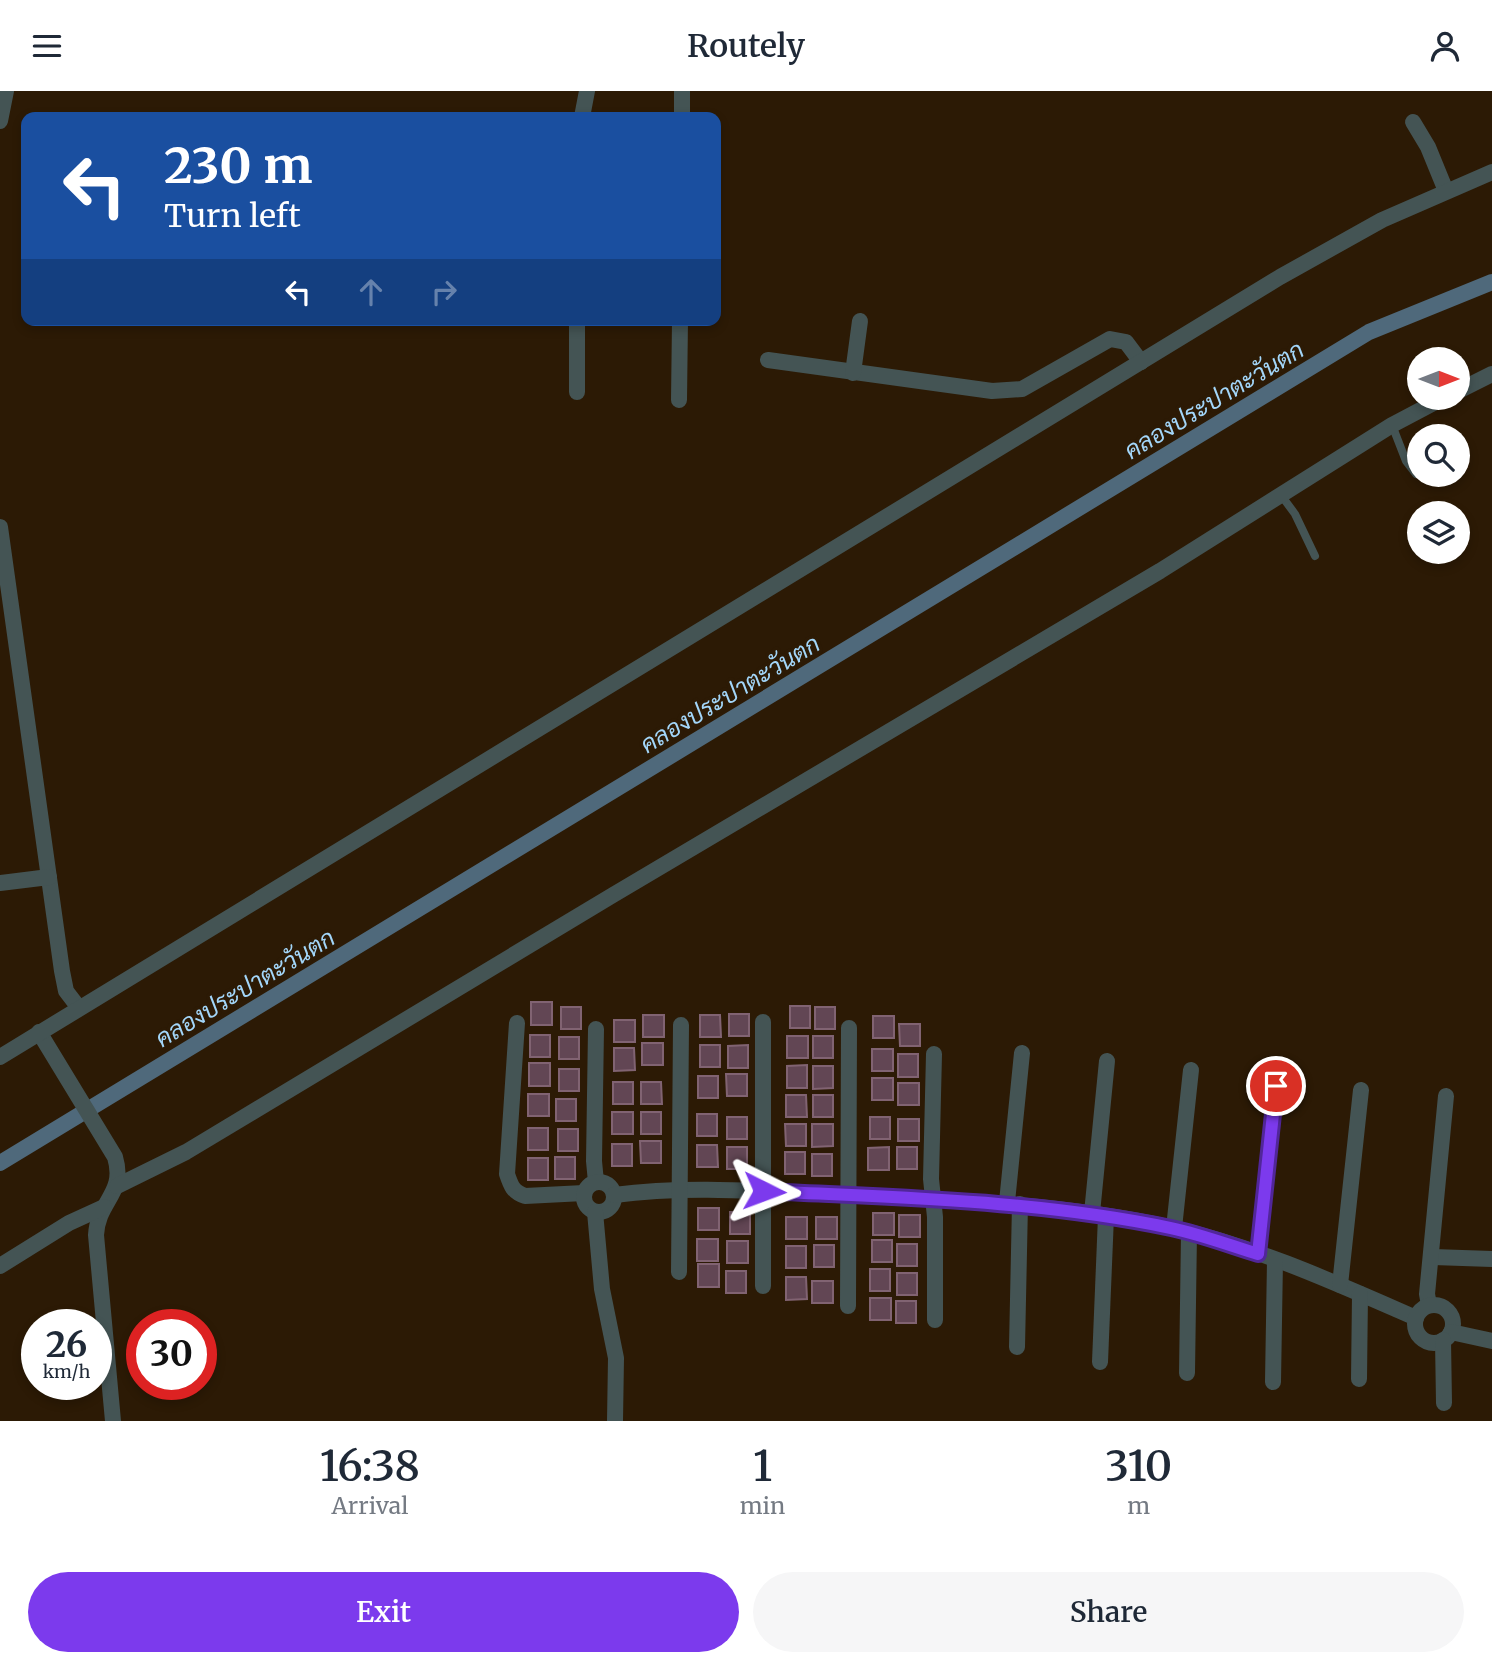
<!DOCTYPE html>
<html lang="en">
<head>
<meta charset="utf-8">
<style>
	:root { --surface:#fff; --page:#f6f6f7; --text:#1f2937; --muted:#747a83; --accent:#7c3aed }
	body { margin:0; font-family:Merriweather,Sarabun,serif; background:var(--page); color:var(--text); height:100vh; display:flex; flex-direction:column; font-size:26px; white-space:nowrap }
	* { box-sizing:border-box; margin:0 }
	p { font-size:23px; color:var(--muted) }
	.icon { flex:none; width:38px; height:38px; fill:none; stroke:currentColor; stroke-width:2; stroke-linecap:round; stroke-linejoin:round }
	.map { position:relative; height:1330px; overflow:hidden }
	.drawer { display:flex; flex-direction:column; background:var(--surface); flex:1 }
	.drawer>* { flex:none }
	.hud { position:absolute; left:21px; top:21px; width:700px; height:214px; border-radius:14px; box-shadow:0 4px 10px #0003; background:#1a4fa0; color:#fff; overflow:hidden }
	.needle { width:46px; rotate:90deg }
	.fabs { position:absolute; left:1407px; top:256px; display:grid; gap:14px }
	.fabs a { display:grid; place-items:center; width:63px; height:63px; border-radius:50%; background:var(--surface); box-shadow:0 4px 10px #0003; font-size:35px }
	.speed { position:absolute; left:21px; top:1218px; display:flex; gap:14px; font-size:35px; font-weight:700; text-align:center }
	.speed>* { display:grid; place-content:center; width:91px; height:91px; border-radius:50%; background:var(--surface); box-shadow:0 4px 10px #0003; line-height:1 }
	.speed small { font-size:18px; font-weight:400 }
	.speed .limit { border:10px solid #d22; background:#fff; color:#111 }
	.pin { position:absolute; display:grid; place-items:center; width:60px; height:60px; color:#fff; margin:-30px; border:4px solid #fff; border-radius:50%; box-shadow:0 2px 7px #0007 }
	.me { position:absolute; width:77px; margin:-38px; rotate:93deg; stroke-linejoin:round; filter:drop-shadow(0 0 5px #0008) }
	.turn { display:flex; align-items:center; gap:24px; height:147px; padding:0 28px; font-size:32px }
	.turn .icon { width:91px; height:91px; stroke-width:2.5 }
	.turn b { display:block; font-size:49px; line-height:60px }
	.lanes { display:flex; align-items:center; height:66px; padding:0 28px; background:#0003; justify-content:center; gap:35px; direction:ltr }
	.lanes .off { opacity:.35 }
	.eta { display:flex; justify-content:space-evenly; align-items:center; height:119px; text-align:center }
	.eta b { font-size:42px; font-weight:600; line-height:49px }
	.button { display:flex; gap:14px; margin-top:auto; padding:14px 28px }
	.button a { flex:1; height:80px; border-radius:42px; background:var(--accent); color:#fff; font-size:28px; font-weight:600; line-height:80px; text-align:center }
	.button a+a { background:var(--page); color:var(--text) }
	header { display:flex; justify-content:space-between; align-items:center; height:91px; padding:0 28px; background:var(--surface); font-size:32px; font-weight:600 }
	.map>svg:first-child { display:block }
</style>
</head>
<body>
<header><svg class="icon" aria-label="menu" viewBox="0 0 24 24"><path d="M4 6h16M4 12h16M4 18h16"/></svg>Routely<svg class="icon" aria-label="person" viewBox="0 0 24 24"><circle cx="12" cy="8" r="4"/><path d="M4 21q1-7 8-7t8 7"/></svg></header>
<div class="map">
<svg width="1492" height="1330" viewBox="0 0 1492 1330">
	<rect width="100%" height="100%" fill="#2c1a05"/>
	<g fill="none" stroke-linecap="round" stroke-linejoin="round">
		<path stroke="#4f697b" stroke-width="16" d="M0,1072l1369,-831 123,-50"/>
	</g>
	<g fill="#624654" stroke="#816372" stroke-width="2">
		<rect x="531" y="911" width="21" height="23"/>
		<rect x="790" y="915" width="20" height="22"/>
		<rect x="561" y="916" width="20" height="22"/>
		<rect x="815" y="916" width="20" height="22"/>
		<rect x="729" y="923" width="20" height="22"/>
		<rect x="643" y="924" width="21" height="22"/>
		<path d="M700,924h20l1,22h-21z"/>
		<rect x="873" y="925" width="21" height="22"/>
		<rect x="614" y="929" width="21" height="22"/>
		<path d="M899,933h21v22h-20z"/>
		<rect x="530" y="944" width="20" height="22"/>
		<rect x="787" y="945" width="21" height="22"/>
		<rect x="813" y="945" width="20" height="22"/>
		<rect x="559" y="946" width="20" height="22"/>
		<rect x="642" y="952" width="21" height="22"/>
		<rect x="700" y="954" width="20" height="22"/>
		<path d="M748,954v23h-20v-22z"/>
		<path d="M614,957h20l1,22 -21,1z"/>
		<rect x="872" y="958" width="21" height="22"/>
		<rect x="898" y="963" width="20" height="23"/>
		<rect x="529" y="972" width="21" height="23"/>
		<path d="M807,974v23h-20v-22z"/>
		<path d="M813,975h20v22l-20,1z"/>
		<rect x="559" y="978" width="20" height="22"/>
		<path d="M726,983h21v22h-20z"/>
		<rect x="698" y="985" width="20" height="22"/>
		<rect x="872" y="987" width="21" height="22"/>
		<rect x="613" y="991" width="20" height="22"/>
		<path d="M641,991h20l1,22h-21z"/>
		<rect x="898" y="992" width="21" height="22"/>
		<rect x="528" y="1003" width="21" height="22"/>
		<path d="M786,1004h20l1,22h-21z"/>
		<rect x="813" y="1004" width="20" height="22"/>
		<rect x="556" y="1008" width="20" height="22"/>
		<rect x="612" y="1021" width="21" height="22"/>
		<rect x="641" y="1021" width="20" height="22"/>
		<rect x="697" y="1023" width="20" height="22"/>
		<rect x="727" y="1026" width="20" height="22"/>
		<rect x="870" y="1026" width="20" height="22"/>
		<rect x="898" y="1028" width="21" height="22"/>
		<path d="M785,1033h21v22h-20z"/>
		<path d="M812,1033h21v22l-21,1z"/>
		<rect x="528" y="1037" width="20" height="22"/>
		<rect x="558" y="1038" width="20" height="22"/>
		<path d="M640,1050h21v22h-20z"/>
		<rect x="612" y="1053" width="20" height="22"/>
		<path d="M697,1054h20l1,22h-21z"/>
		<rect x="727" y="1056" width="20" height="22"/>
		<path d="M889,1056v23h-21v-22z"/>
		<rect x="897" y="1056" width="20" height="22"/>
		<rect x="785" y="1061" width="20" height="22"/>
		<rect x="812" y="1063" width="20" height="22"/>
		<rect x="555" y="1066" width="20" height="22"/>
		<rect x="528" y="1067" width="20" height="22"/>
		<rect x="698" y="1117" width="21" height="22"/>
		<rect x="730" y="1121" width="20" height="22"/>
		<rect x="873" y="1122" width="21" height="22"/>
		<rect x="899" y="1124" width="21" height="22"/>
		<rect x="786" y="1126" width="21" height="22"/>
		<rect x="816" y="1126" width="21" height="22"/>
		<rect x="697" y="1148" width="21" height="22"/>
		<rect x="872" y="1149" width="20" height="22"/>
		<rect x="727" y="1150" width="21" height="22"/>
		<rect x="897" y="1153" width="20" height="22"/>
		<rect x="814" y="1154" width="20" height="22"/>
		<rect x="786" y="1155" width="20" height="22"/>
		<rect x="698" y="1173" width="21" height="23"/>
		<rect x="870" y="1178" width="20" height="22"/>
		<rect x="726" y="1180" width="20" height="22"/>
		<rect x="897" y="1182" width="20" height="22"/>
		<path d="M786,1186h20l1,22 -21,1z"/>
		<rect x="812" y="1190" width="21" height="22"/>
		<rect x="870" y="1207" width="21" height="22"/>
		<rect x="896" y="1210" width="20" height="22"/>
	</g>
	<g fill="none" stroke-linecap="round" stroke-linejoin="round">
		<g stroke="#445454" stroke-width="8">
			<path d="M1392,334l14,36 10,13"/>
			<path d="M1281,404l14,19 20,42"/>
		</g>
		<g stroke="#445454" stroke-width="16">
			<path d="M582,26l5,-26"/>
			<path d="M682,26v-26"/>
			<path d="M0,30l6,-30"/>
			<path d="M1413,31l15,25 18,44"/>
			<path d="M577,229v72"/>
			<path d="M768,269l224,31 30,-2 88,-50 16,3 15,20"/>
			<path d="M853,282l7,-52"/>
			<path d="M1458,300l34,-17"/>
			<path d="M679,309l1,-80"/>
			<path d="M0,436l62,444 4,20 13,17"/>
			<path d="M0,792l49,-6"/>
			<path d="M763,931v264"/>
			<path d="M517,932l-10,151c4,12 6,18 18,22l59,-3"/>
			<path d="M596,938l-2,132 2,21"/>
			<path d="M39,941l76,125c11,37 -17,43 -19,78l17,186"/>
			<path d="M934,963l-3,125 4,38v103"/>
			<path d="M0,966l1280,-780 102,-57 110,-48"/>
			<circle cx="599" cy="1106" r="15"/>
			<path d="M117,1095l69,-34 427,-257 547,-324 232,-146 53,-28"/>
			<path d="M614,1104c77,-10 154,-3 232,0 110,5 219,9 327,33 84,19 165,56 243,90"/>
			<path d="M1007,1111l15,-149"/>
			<path d="M595,1121l7,77 14,69 -1,63"/>
			<path d="M1092,1122l15,-152"/>
			<path d="M1174,1137l17,-158"/>
			<path d="M1258,1163l18,-168"/>
			<path d="M1433,1166l59,2"/>
			<path d="M0,1175l69,-43 35,-16"/>
			<path d="M679,1181l2,-247"/>
			<path d="M1340,1194l21,-195"/>
			<path d="M1429,1214l-2,-11 19,-198"/>
			<circle cx="1434" cy="1233" r="19"/>
			<path d="M848,1215l1,-278"/>
			<path d="M1451,1241l41,9"/>
			<path d="M1443,1249l1,63"/>
			<path d="M1017,1256l3,-143"/>
			<path d="M1100,1271l6,-146"/>
			<path d="M1187,1282l2,-140"/>
			<path d="M1359,1288l1,-85"/>
			<path d="M1273,1291l2,-122"/>
		</g>
	</g>
	<g fill="none" stroke-linecap="round" stroke-linejoin="round">
		<defs>
			<path id="route" d="M764,1100c137,7 272,9 407,37 29,6 58,17 87,26l18,-168"/>
		</defs>
		<use href="#route" stroke="#51269a" stroke-width="18"/>
		<use href="#route" stroke="#7c3aed" stroke-width="12"/>
	</g>
	<g text-anchor="middle" dominant-baseline="central" stroke-width="7" stroke-linejoin="round" paint-order="stroke">
		<g font-size="24" font-style="italic" fill="#a3d6f9" stroke="#2c1a05">
			<text transform="translate(1214 309) rotate(-31)">คลองประปาตะวันตก</text>
			<text transform="translate(730 603) rotate(-31)">คลองประปาตะวันตก</text>
			<text transform="translate(245 897) rotate(-31)">คลองประปาตะวันตก</text>
		</g>
	</g>
</svg>
<div class="fabs">
<a><svg class="needle" viewBox="-14 -14 28 28"><path d="M0-13l5 13h-10z" fill="#e53935"/><path d="M0 13l5-13h-10z" fill="#747a83"/></svg></a>
<a><svg class="icon" aria-label="search" viewBox="0 0 24 24"><circle cx="10" cy="10" r="6"/><path d="M15 15l6 6"/></svg></a>
<a><svg class="icon" aria-label="layers" viewBox="0 0 24 24"><path d="M12 4l9 5-9 5-9-5zM3 14l9 5 9-5"/></svg></a>
</div>
<div class="speed"><div>26<small>km/h</small></div><div class="limit">30</div></div>
<div class="pin" style="left:1276px;top:995px;background:#d93025"><svg class="icon" aria-label="arrive" viewBox="0 0 24 24"><path d="M6 21V4h12l-3 4 3 4H6"/></svg></div>
<svg class="me" style="left:764px;top:1100px" viewBox="-20 -20 40 40"><path d="M0-17L14 15 0 8-14 15z" fill="#7c3aed" stroke="#fff" stroke-width="4"/></svg>
<div class="hud">
<div class="turn"><svg class="icon" aria-label="left" viewBox="0 0 24 24"><path d="M17 20v-9H6M10 6l-5 5 5 5"/></svg><div><b>230 m</b>Turn left</div></div>
<div class="lanes"><svg class="icon" aria-label="left" viewBox="0 0 24 24"><path d="M17 20v-9H6M10 6l-5 5 5 5"/></svg><svg class="icon off" aria-label="ahead" viewBox="0 0 24 24"><path d="M12 20V5M6 11l6-6 6 6"/></svg><svg class="icon off" aria-label="right" viewBox="0 0 24 24"><path d="M7 20v-9h11M14 6l5 5-5 5"/></svg></div>
</div>
</div>
<section class="drawer">
<div class="eta">
<div><b>16:38</b><p>Arrival</p></div>
<div><b>1</b><p>min</p></div>
<div><b>310</b><p>m</p></div>
</div>
<div class="button"><a>Exit</a><a>Share</a></div>
</section>
</body>
</html>
